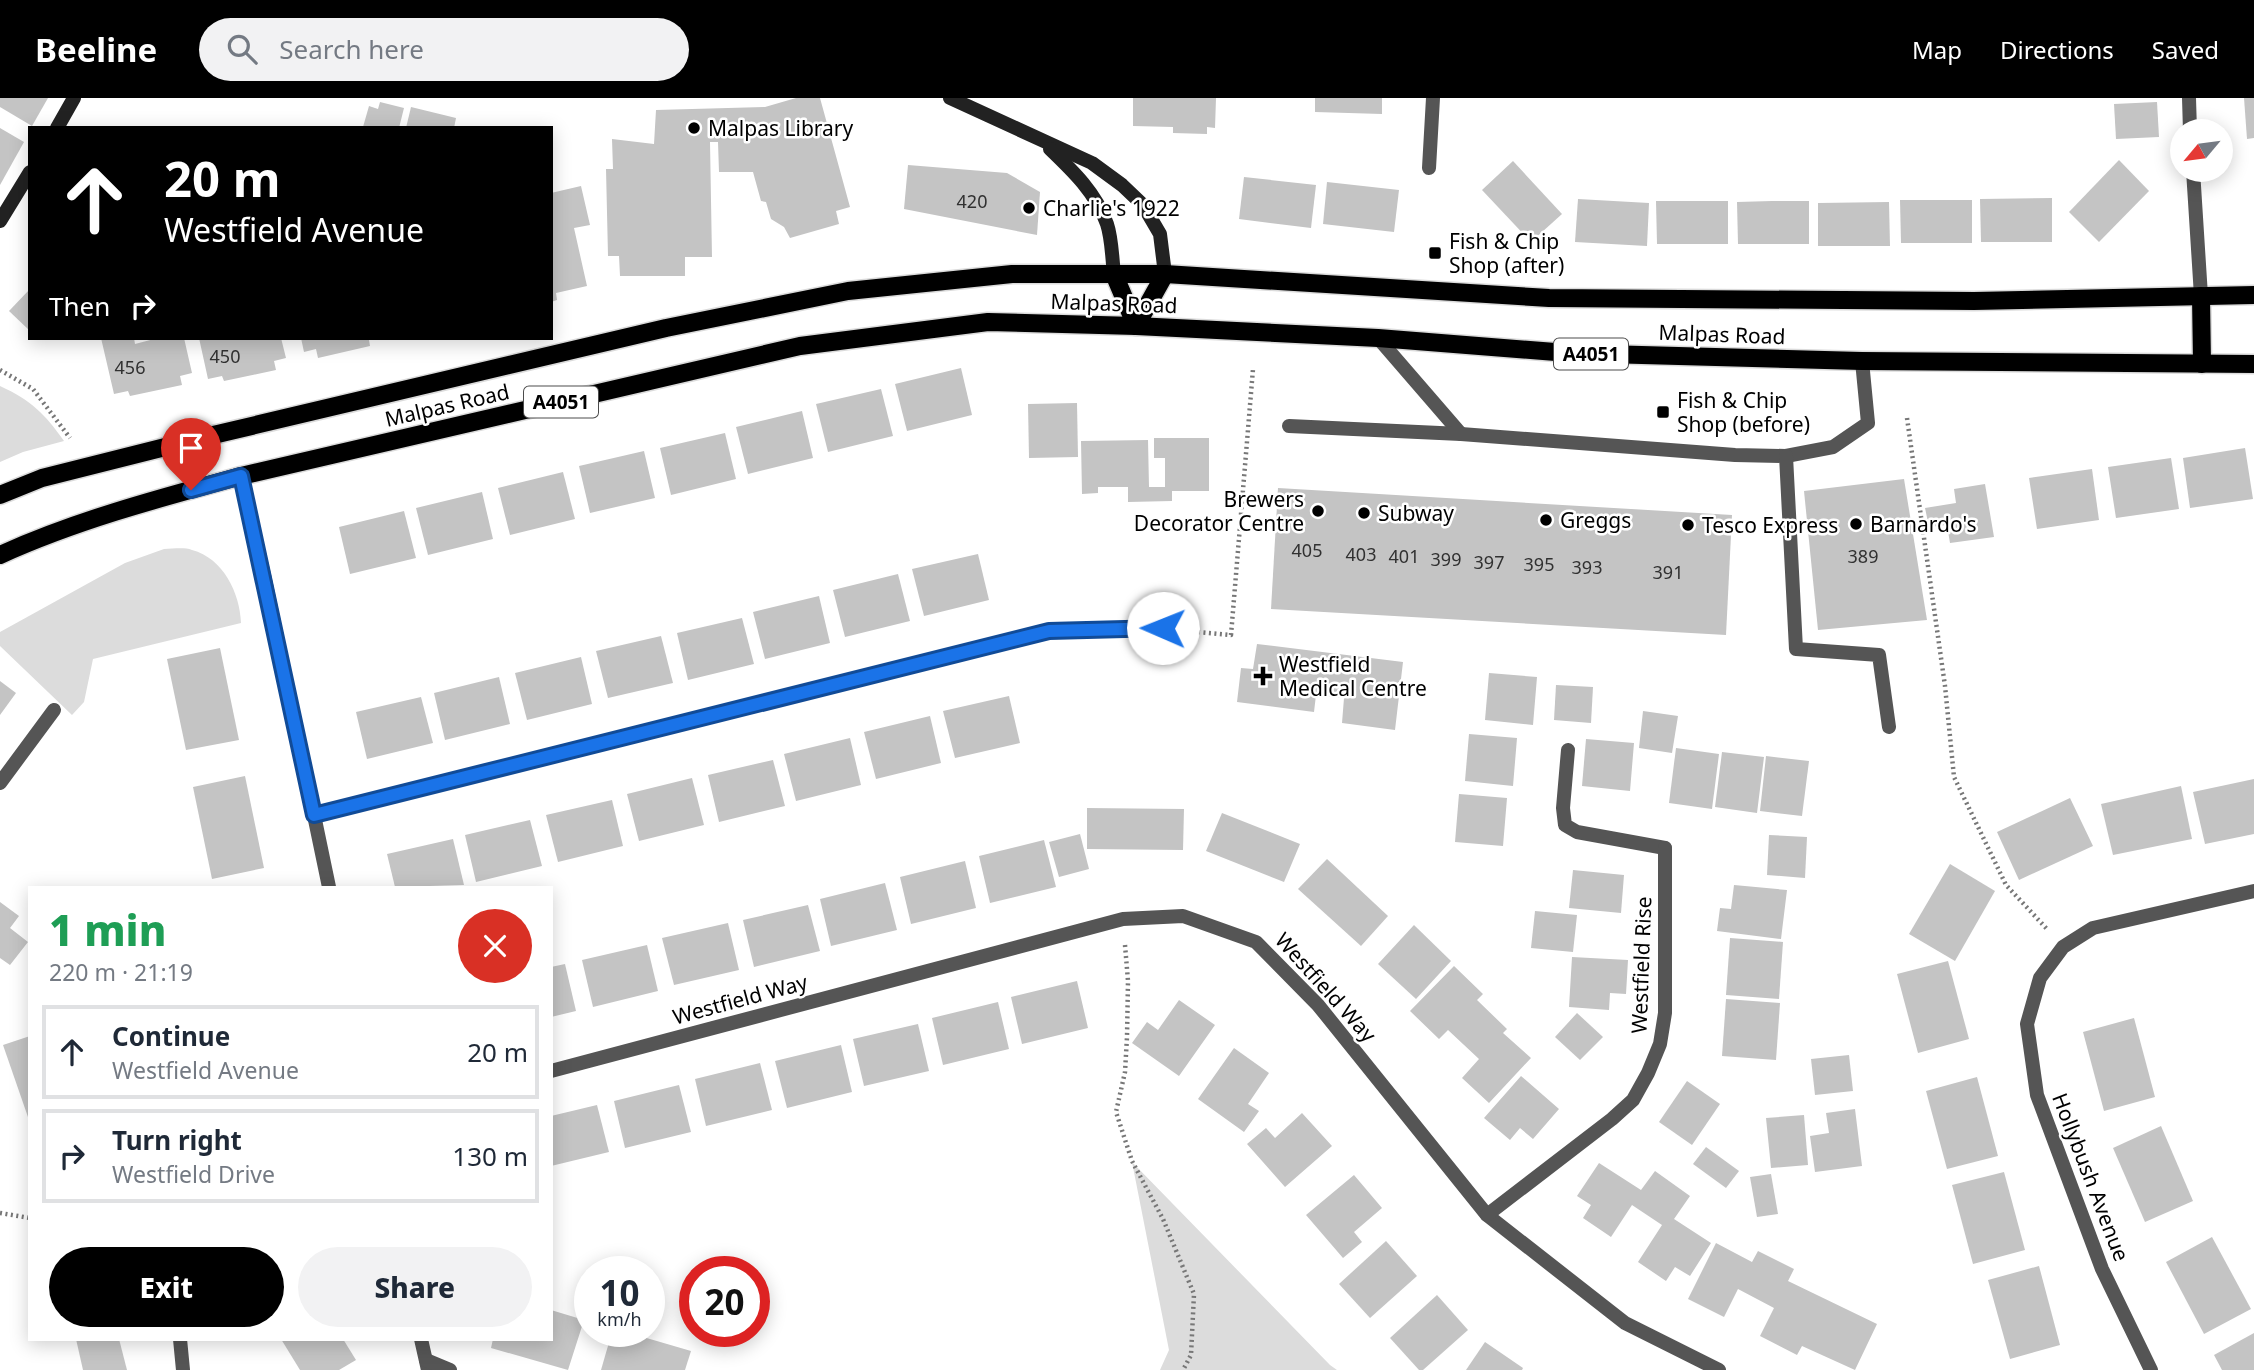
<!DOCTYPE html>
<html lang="en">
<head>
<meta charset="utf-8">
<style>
	:root { --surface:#fff; --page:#f2f2f3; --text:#1f2937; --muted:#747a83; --line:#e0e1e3; --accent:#000 }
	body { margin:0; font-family:"Noto Sans",sans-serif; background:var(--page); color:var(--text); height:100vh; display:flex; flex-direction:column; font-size:26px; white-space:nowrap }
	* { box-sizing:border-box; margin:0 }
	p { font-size:23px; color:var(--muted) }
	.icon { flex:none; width:38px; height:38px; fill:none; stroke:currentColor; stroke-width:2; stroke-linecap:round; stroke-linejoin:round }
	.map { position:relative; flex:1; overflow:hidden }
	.drawer { position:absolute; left:28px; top:788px; width:525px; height:455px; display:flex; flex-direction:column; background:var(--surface); border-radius:0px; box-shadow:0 4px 18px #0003 }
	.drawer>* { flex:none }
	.hud { position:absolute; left:28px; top:28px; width:525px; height:214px; border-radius:0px; box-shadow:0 4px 18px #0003; background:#000; color:#fff; overflow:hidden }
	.needle { width:46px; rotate:241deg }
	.controls { position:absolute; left:2170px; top:21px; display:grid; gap:14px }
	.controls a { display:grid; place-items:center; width:63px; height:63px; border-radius:50%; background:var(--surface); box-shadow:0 4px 18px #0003; font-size:35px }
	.speed { position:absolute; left:574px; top:1158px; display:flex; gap:14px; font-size:35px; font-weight:700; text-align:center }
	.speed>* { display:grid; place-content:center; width:91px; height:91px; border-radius:50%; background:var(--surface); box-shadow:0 4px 18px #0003; line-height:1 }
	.speed small { font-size:18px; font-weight:400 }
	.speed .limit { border:10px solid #d22; background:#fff; color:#111 }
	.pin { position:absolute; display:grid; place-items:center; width:60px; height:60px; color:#fff; margin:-72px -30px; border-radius:50% 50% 50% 0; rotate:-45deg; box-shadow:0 0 7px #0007 }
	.pin .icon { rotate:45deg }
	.me { position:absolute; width:77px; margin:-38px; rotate:271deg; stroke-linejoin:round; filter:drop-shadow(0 0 5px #0008) }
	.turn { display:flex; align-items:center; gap:24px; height:147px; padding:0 21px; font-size:32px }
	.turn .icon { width:91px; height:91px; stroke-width:2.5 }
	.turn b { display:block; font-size:49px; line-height:60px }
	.then { display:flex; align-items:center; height:66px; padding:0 21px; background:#0003; gap:14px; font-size:26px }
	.round { display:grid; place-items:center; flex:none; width:74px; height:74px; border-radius:37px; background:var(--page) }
	.summary { display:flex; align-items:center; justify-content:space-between; height:119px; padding:0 21px }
	h1 { font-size:42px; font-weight:800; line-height:52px; color:#1e9e55 }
	.action { display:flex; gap:14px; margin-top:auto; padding:14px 21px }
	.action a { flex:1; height:80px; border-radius:42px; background:var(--accent); color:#fff; font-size:28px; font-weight:800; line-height:80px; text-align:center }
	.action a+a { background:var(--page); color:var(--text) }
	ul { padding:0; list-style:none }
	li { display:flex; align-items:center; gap:21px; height:94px; margin:0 14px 10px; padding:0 7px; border:4px solid var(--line); border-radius:0px }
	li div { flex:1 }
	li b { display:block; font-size:26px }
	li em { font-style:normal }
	header { display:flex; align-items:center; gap:42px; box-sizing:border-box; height:98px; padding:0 35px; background:var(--accent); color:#fff }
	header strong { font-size:33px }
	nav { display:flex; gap:38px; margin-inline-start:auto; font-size:24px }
	.search { width:490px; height:63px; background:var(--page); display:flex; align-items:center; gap:18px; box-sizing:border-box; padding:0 24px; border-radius:38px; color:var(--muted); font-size:26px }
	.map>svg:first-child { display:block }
</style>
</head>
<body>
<header>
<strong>Beeline</strong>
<div class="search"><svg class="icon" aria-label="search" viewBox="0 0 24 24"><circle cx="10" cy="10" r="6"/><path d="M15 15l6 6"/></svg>Search here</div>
<nav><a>Map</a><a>Directions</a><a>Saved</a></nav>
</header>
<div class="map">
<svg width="2254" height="1272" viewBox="0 0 2254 1272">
	<rect width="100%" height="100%" fill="#fff"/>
	<g fill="#dcdcdc">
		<path d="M0,288c31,14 45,28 64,55l-41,11 -23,10z"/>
		<path d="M164,451c9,0 20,-2 28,1 31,8 48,43 49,73l-148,36 -9,43 -12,13 -72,-69v-14l125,-69z"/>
		<path d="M1132,1064l198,203 7,5h-177l9,-20z"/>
	</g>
	<g fill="#c4c4c4">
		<path d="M0,0h48l-16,28 -32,-19z"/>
		<path d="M796,0h24l30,109 -14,4 3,13 -49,14 -6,-11 -13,-8 -5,-17 -5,-1 -8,-29h-34l-1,-30h-8l2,115h-27v19h-65l-1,-20h-11l-2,-87h7l-1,-30 42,5 2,-34 109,-3z"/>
		<path d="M1133,0h83l-1,30 -8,-1v7l-34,-1v-6l-40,-1z"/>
		<path d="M1315,0h67v16l-67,-2z"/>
		<path d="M2244,0h10v40l-7,1z"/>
		<path d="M380,4l24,6 -5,20 -36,-1 6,-21 9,3z"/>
		<path d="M2157,4l2,35 -43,2 -2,-35z"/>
		<path d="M411,9l45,11 -2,10h-48z"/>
		<path d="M0,30l24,14 -24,43z"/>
		<path d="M2119,62l30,31 -50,51 -30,-30z"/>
		<path d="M1513,63l49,53 -31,28 -49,-52z"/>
		<path d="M908,67l99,8 33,19 -3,43 -133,-26z"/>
		<path d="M1244,79l72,8 -5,43 -72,-9z"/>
		<path d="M1327,84l72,8 -5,42 -71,-8z"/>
		<path d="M581,88l9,39 -16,3 13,58 -31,7 1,7 -6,2v-109z"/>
		<path d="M2052,100v44h-71l-1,-43z"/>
		<path d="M1578,101l71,4 -2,43 -72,-4z"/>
		<path d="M1900,102h72v43h-71z"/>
		<path d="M1656,103h72v43h-71z"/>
		<path d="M1772,103h37v43h-71l-1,-42z"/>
		<path d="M1889,104l1,44h-72v-43z"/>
		<path d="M30,191v42l-21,-20z"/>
		<path d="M101,240h33l1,6 23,-6h26l8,35 -12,3 2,9 -52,11 -2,-5 -14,3z"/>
		<path d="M199,240h82l5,20 -12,3 2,9 -52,11 -2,-5 -14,3z"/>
		<path d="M301,240h73v1l-5,1 1,6 -52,12 -2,-9 -12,3z"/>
		<path d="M961,270l11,47 -65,16 -12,-47z"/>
		<path d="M881,291l12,47 -65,16 -12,-48z"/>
		<path d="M1077,305l1,54 -49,1 -1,-54z"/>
		<path d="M802,313l11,47 -65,16 -12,-47z"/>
		<path d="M725,335l11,46 -65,16 -11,-47z"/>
		<path d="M1154,340h55v53h-37v10l-44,1v-15h-30v6l-16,1 -1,-53 67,-1 1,47h16v-29h-11z"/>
		<path d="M2245,350l8,51 -63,9 -7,-50z"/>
		<path d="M644,353l11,47 -65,15 -11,-47z"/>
		<path d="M2171,360l8,51 -63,9 -8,-51z"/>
		<path d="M2092,371l7,51 -62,9 -8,-51z"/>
		<path d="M563,374l12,47 -65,16 -12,-47z"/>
		<path d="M1904,381l23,141 -109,10 -14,-139z"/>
		<path d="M1985,386l9,53 -44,6 -3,-18 -18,2 -4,-19 31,-5 -2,-14z"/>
		<path d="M1278,390l454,27 -6,120 -455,-26z"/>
		<path d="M482,394l11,47 -65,16 -12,-47z"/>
		<path d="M404,413l12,47 -66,16 -11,-47z"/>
		<path d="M978,456l11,46 -65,16 -12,-47z"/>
		<path d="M898,476l12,47 -65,16 -12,-47z"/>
		<path d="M819,498l11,47 -65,16 -12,-47z"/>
		<path d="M742,520l12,46 -66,16 -11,-47z"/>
		<path d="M661,538l12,47 -65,15 -12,-47z"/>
		<path d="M1257,546l146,18 -8,68 -53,-7 2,-25 -28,-3 -2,17 -77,-10 4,-34 12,1z"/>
		<path d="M220,550l19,92 -53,10 -19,-91z"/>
		<path d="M581,559l11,47 -65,16 -12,-47z"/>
		<path d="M1489,575l48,4 -4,48 -48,-5z"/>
		<path d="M499,579l11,47 -65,16 -11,-47z"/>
		<path d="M0,583l16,12 -16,22z"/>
		<path d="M1556,587l37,2 -2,36 -37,-3z"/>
		<path d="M1009,598l11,47 -65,15 -12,-47z"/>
		<path d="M421,599l12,46 -66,16 -11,-47z"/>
		<path d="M1643,613l35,5 -6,37 -33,-5z"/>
		<path d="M930,618l11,47 -65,16 -12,-47z"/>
		<path d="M1469,636l48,4 -4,48 -48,-5z"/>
		<path d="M850,640l11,47 -65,16 -12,-47z"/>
		<path d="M1586,641l48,4 -4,48 -48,-5z"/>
		<path d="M1676,650l43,6 -7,55 -43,-6z"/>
		<path d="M1722,654l42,5 -7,56 -42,-6z"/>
		<path d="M1766,658l43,5 -7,55 -42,-5z"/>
		<path d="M773,662l12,46 -66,16 -11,-47z"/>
		<path d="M245,678l19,92 -52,11 -19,-92z"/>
		<path d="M692,680l12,47 -65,16 -12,-47z"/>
		<path d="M2254,681v55l-49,10 -12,-52z"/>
		<path d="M2181,688l11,53 -79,16 -12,-51z"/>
		<path d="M1459,696l48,4 -4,48 -48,-4z"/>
		<path d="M2070,700l23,48 -74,34 -22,-48z"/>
		<path d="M612,702l11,46 -65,16 -12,-47z"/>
		<path d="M1087,710l97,1 -1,41 -96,-1z"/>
		<path d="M1222,715l78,31 -16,38 -78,-31z"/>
		<path d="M530,722l12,46 -66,16 -11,-47z"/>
		<path d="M1080,736l9,35 -30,8 -10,-35z"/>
		<path d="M1769,737l38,2 -2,41 -38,-3z"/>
		<path d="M453,741l11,46 -69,2 -8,-33z"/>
		<path d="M1044,742l12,47 -66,16 -11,-47z"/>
		<path d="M1327,761l61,57 -27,30 -63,-57z"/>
		<path d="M965,763l11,47 -65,16 -11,-47z"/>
		<path d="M1950,766l45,27 -40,70 -46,-27z"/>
		<path d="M1573,772l51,5 -3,38 -52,-5z"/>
		<path d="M885,785l12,47 -66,16 -11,-47z"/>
		<path d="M1734,787l53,5 -6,49 -64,-8 3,-23 11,1z"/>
		<path d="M0,804l19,14 -9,12 18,14 -18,23 -10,-7z"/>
		<path d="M808,807l12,46 -66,16 -11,-47z"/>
		<path d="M1535,813l42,4 -4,37 -42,-4z"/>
		<path d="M728,825l11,47 -65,15 -12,-47z"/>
		<path d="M1414,827l37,36 -35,38 -38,-35z"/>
		<path d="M1730,840l53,4 -4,57 -53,-4z"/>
		<path d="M647,847l11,46 -65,16 -11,-47z"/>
		<path d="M1572,859l56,3 -2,34 -16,-1 -1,17 -40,-3z"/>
		<path d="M1948,863l21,78 -51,14 -21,-79z"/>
		<path d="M565,866l11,47 -25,6v-50z"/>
		<path d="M1454,868l29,28 -6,6 30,29 -4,4 28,25 -42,45 -27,-25 17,-19 -31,-29 -9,9 -29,-28z"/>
		<path d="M1077,883l11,47 -66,16 -11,-47z"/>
		<path d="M1726,901l54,4 -4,57 -54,-4z"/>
		<path d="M1179,902l36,25 -36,51 -47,-33 15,-21 11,8z"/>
		<path d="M998,904l11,47 -66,16 -11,-47z"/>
		<path d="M1577,915l26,24 -23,23 -25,-23z"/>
		<path d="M2134,920l21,79 -51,14 -21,-79z"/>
		<path d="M918,926l11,47 -65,15 -11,-47z"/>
		<path d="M30,938v84h-1l-26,-75z"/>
		<path d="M841,947l11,47 -65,16 -12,-47z"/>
		<path d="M1234,950l35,25 -21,31 11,7 -15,21 -46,-33z"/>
		<path d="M1849,957l4,36 -38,4 -4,-36z"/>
		<path d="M760,965l12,47 -66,16 -11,-47z"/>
		<path d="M1521,978l38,33 -26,30 -13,-11 -10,12 -26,-22z"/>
		<path d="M1977,979l21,79 -51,13 -21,-78z"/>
		<path d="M1687,983l33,23 -28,41 -33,-23z"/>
		<path d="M679,987l12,47 -66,16 -11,-47z"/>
		<path d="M597,1007l12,47 -58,14v-50z"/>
		<path d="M1855,1011l7,57 -47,6 -5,-36 19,-3 -3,-20z"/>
		<path d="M1302,1015l30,33 -47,41 -38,-43 19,-16 9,10z"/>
		<path d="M1804,1017l4,50 -37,3 -5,-50z"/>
		<path d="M2161,1028l32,75 -48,21 -32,-74z"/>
		<path d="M1706,1049l33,24 -13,17 -33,-24z"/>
		<path d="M1599,1065l42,27 14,-19 35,25 -16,23 37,24 -21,33 -15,-9 -9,14 -28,-19 24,-37 -30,-20 -21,32 -28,-19 8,-13 -14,-9z"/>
		<path d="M2004,1074l21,78 -52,14 -21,-79z"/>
		<path d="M1771,1076l7,40 -21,3 -7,-40z"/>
		<path d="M1354,1077l28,33 -28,24 8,10 -19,16 -37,-43z"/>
		<path d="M2212,1139l39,72 -47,25 -38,-72z"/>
		<path d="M1386,1143l31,35 -47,42 -31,-34z"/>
		<path d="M1716,1145l36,19 6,-11 36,18 -6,12 89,43 -22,46 -53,-24 -5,9 -37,-19 14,-28 -36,-19 -14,28 -36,-18z"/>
		<path d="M2039,1168l21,79 -50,14 -22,-79z"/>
		<path d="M1437,1197l31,35 -45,40h-4l-29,-32z"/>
		<path d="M551,1212l33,10 -16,50 -77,-22 2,-9h58z"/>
		<path d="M612,1234h14l65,19 -6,19h-84z"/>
		<path d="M2254,1235v37h-32l-8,-15z"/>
		<path d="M76,1241h43l8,31h-44z"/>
		<path d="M281,1241h62l13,21 -17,10h-39z"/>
		<path d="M1485,1244l38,26 -1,2h-56z"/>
	</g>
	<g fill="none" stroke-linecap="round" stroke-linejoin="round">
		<defs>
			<g id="primary">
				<path d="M1114,176l22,52"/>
				<path d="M2201,198l1,68"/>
				<path d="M1136,228l29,-52"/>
				<path d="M0,397l42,-17 167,-42 457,-108 182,-37 164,-17h153l384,24 425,3 280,-6"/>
				<path d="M0,457c77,-35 160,-57 241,-79l559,-130 188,-24 148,4 242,12 190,15 294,8 392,3"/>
			</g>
		</defs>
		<use href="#primary" stroke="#dbdbdb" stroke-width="21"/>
		<g stroke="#777" stroke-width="4.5" stroke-dasharray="2 3.5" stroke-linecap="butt">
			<path d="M0,272l33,19 37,49"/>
			<path d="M1907,320l38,268 9,91 52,108 41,44"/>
			<path d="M1187,533l44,4 22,-266"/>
			<path d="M1125,847l3,36 -1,56 -2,35 -9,40 16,49 31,58 31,75 -3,61 -8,15"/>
			<path d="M0,1115l30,5"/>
		</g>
		<g stroke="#555" stroke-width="14">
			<path d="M1378,240l83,96"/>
			<path d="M1289,328l172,8 274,21 51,1 47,-9 35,-24 -6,-62"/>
			<path d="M1786,358l10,193 83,6 10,72"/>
			<path d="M1049,533l99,-4 15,1"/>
			<path d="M1568,652l-5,58 2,17 12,7 88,16"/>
		</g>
		<g stroke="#555" stroke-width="14">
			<path d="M2189,0l1,33"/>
			<path d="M1429,70l4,-70"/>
			<path d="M2193,72l8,126"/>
			<path d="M241,378l23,99 65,312"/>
			<path d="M0,685l54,-73"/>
			<path d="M314,717l735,-184"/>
			<path d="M551,973l572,-152 60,-3 73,26 62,63 169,210 138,108 94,47"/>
			<path d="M1487,1117l125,-96 21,-19 15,-27 12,-29 5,-31v-165"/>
			<path d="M180,1241l3,31"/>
			<path d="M421,1241l7,31"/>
			<path d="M426,1262l24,10"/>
			<path d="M2151,1272l-49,-101 -65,-174 -10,-71 13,-46 23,-31 30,-19 161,-37"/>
		</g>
		<g stroke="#222" stroke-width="14">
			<path d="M950,0l142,65 30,22 21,20 17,29 5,40"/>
			<path d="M57,30l17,-30"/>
			<path d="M1050,51c23,22 46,44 57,75 5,15 5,34 7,50"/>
			<path d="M0,123l30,-49"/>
		</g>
		<use href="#primary" stroke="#000" stroke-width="18"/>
	</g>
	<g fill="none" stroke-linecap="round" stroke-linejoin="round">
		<defs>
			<path id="route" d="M191,392l50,-14 73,339 735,-184 114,-3"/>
		</defs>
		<use href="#route" stroke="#114b97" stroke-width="18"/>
		<use href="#route" stroke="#1a73e8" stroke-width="12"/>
	</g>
	<g fill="#000" stroke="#fff" stroke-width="2.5">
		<circle cx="694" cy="30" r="7"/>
		<circle cx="1029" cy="110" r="7"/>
		<rect x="1428" y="148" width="14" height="14" rx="3.5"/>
		<rect x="1656" y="307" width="14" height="14" rx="3.5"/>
		<circle cx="1318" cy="413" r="7"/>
		<circle cx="1364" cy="415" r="7"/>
		<circle cx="1546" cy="422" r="7"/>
		<circle cx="1856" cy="426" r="7"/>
		<circle cx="1688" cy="427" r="7"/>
		<path d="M1259.5 567.5h7v7h7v7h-7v7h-7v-7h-7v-7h7z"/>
	</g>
	<g text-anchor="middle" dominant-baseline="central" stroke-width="5" stroke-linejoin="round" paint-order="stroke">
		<g font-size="18" fill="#313131">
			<text x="972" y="103">420</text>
			<text x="225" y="258">450</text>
			<text x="130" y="269">456</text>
			<text x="1307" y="452">405</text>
			<text x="1361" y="456">403</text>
			<text x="1404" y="458">401</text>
			<text x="1863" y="458">389</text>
			<text x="1446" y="461">399</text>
			<text x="1489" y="464">397</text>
			<text x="1539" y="466">395</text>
			<text x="1587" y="469">393</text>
			<text x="1668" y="474">391</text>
		</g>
		<g fill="#fff" stroke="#4c4c4c" stroke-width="2">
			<rect x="1554" y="240.5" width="74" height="31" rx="5"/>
			<rect x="524" y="288.5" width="74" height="31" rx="5"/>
		</g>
		<g font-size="19" font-weight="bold" fill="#000">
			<text x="1591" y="256">A4051</text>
			<text x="561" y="304">A4051</text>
		</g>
		<g font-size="21" fill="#000" stroke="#fff" text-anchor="start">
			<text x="708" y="30">Malpas Library</text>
			<text x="1043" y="110">Charlie's 1922</text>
			<text x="1449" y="143">Fish &amp; Chip<tspan x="1449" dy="24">Shop (after)</tspan></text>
			<text x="1677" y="302">Fish &amp; Chip<tspan x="1677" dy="24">Shop (before)</tspan></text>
			<text x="1304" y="401" text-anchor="end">Brewers<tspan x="1304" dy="24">Decorator Centre</tspan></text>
			<text x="1378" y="415">Subway</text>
			<text x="1560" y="422">Greggs</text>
			<text x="1870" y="426">Barnardo's</text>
			<text x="1702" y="427">Tesco Express</text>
			<text x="1279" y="566">Westfield<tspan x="1279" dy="24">Medical Centre</tspan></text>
		</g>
		<g font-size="21" fill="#000" stroke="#fff">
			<text transform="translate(1114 205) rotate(2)">Malpas Road</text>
			<text transform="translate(1722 236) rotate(2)">Malpas Road</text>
			<text transform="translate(447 307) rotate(-13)">Malpas Road</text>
			<text transform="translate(1641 867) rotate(-88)">Westfield Rise</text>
			<text transform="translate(1326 889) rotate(48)">Westfield Way</text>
			<text transform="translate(740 901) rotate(-15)">Westfield Way</text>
			<text transform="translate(2091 1079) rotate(69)">Hollybush Avenue</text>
		</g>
	</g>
</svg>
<div class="controls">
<a><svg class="needle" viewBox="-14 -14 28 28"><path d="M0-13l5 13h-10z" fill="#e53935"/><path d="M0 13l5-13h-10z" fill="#747a83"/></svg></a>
</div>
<div class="speed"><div>10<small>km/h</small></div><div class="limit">20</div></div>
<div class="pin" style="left:191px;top:392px;background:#d93025"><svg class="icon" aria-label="arrive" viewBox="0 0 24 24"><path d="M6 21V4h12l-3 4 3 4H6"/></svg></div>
<svg class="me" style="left:1163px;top:530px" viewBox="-20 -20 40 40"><circle r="19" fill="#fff"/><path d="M0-13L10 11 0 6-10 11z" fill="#1a73e8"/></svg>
<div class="hud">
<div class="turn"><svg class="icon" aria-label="ahead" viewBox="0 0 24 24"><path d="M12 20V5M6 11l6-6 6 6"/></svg><div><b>20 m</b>Westfield Avenue</div></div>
<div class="then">Then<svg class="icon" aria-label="right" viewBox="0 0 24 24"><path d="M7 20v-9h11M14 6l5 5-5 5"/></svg></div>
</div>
<section class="drawer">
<div class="summary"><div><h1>1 min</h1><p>220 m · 21:19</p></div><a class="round" style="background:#d93025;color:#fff"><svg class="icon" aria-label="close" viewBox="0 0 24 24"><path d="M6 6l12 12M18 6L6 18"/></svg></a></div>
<ul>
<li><svg class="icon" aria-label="ahead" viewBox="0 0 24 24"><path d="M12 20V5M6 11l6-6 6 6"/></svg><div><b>Continue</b><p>Westfield Avenue</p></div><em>20 m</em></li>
<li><svg class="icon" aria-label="right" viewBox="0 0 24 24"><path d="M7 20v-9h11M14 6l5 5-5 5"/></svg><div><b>Turn right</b><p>Westfield Drive</p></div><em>130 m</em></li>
</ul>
<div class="action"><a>Exit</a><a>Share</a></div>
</section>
</div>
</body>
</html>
